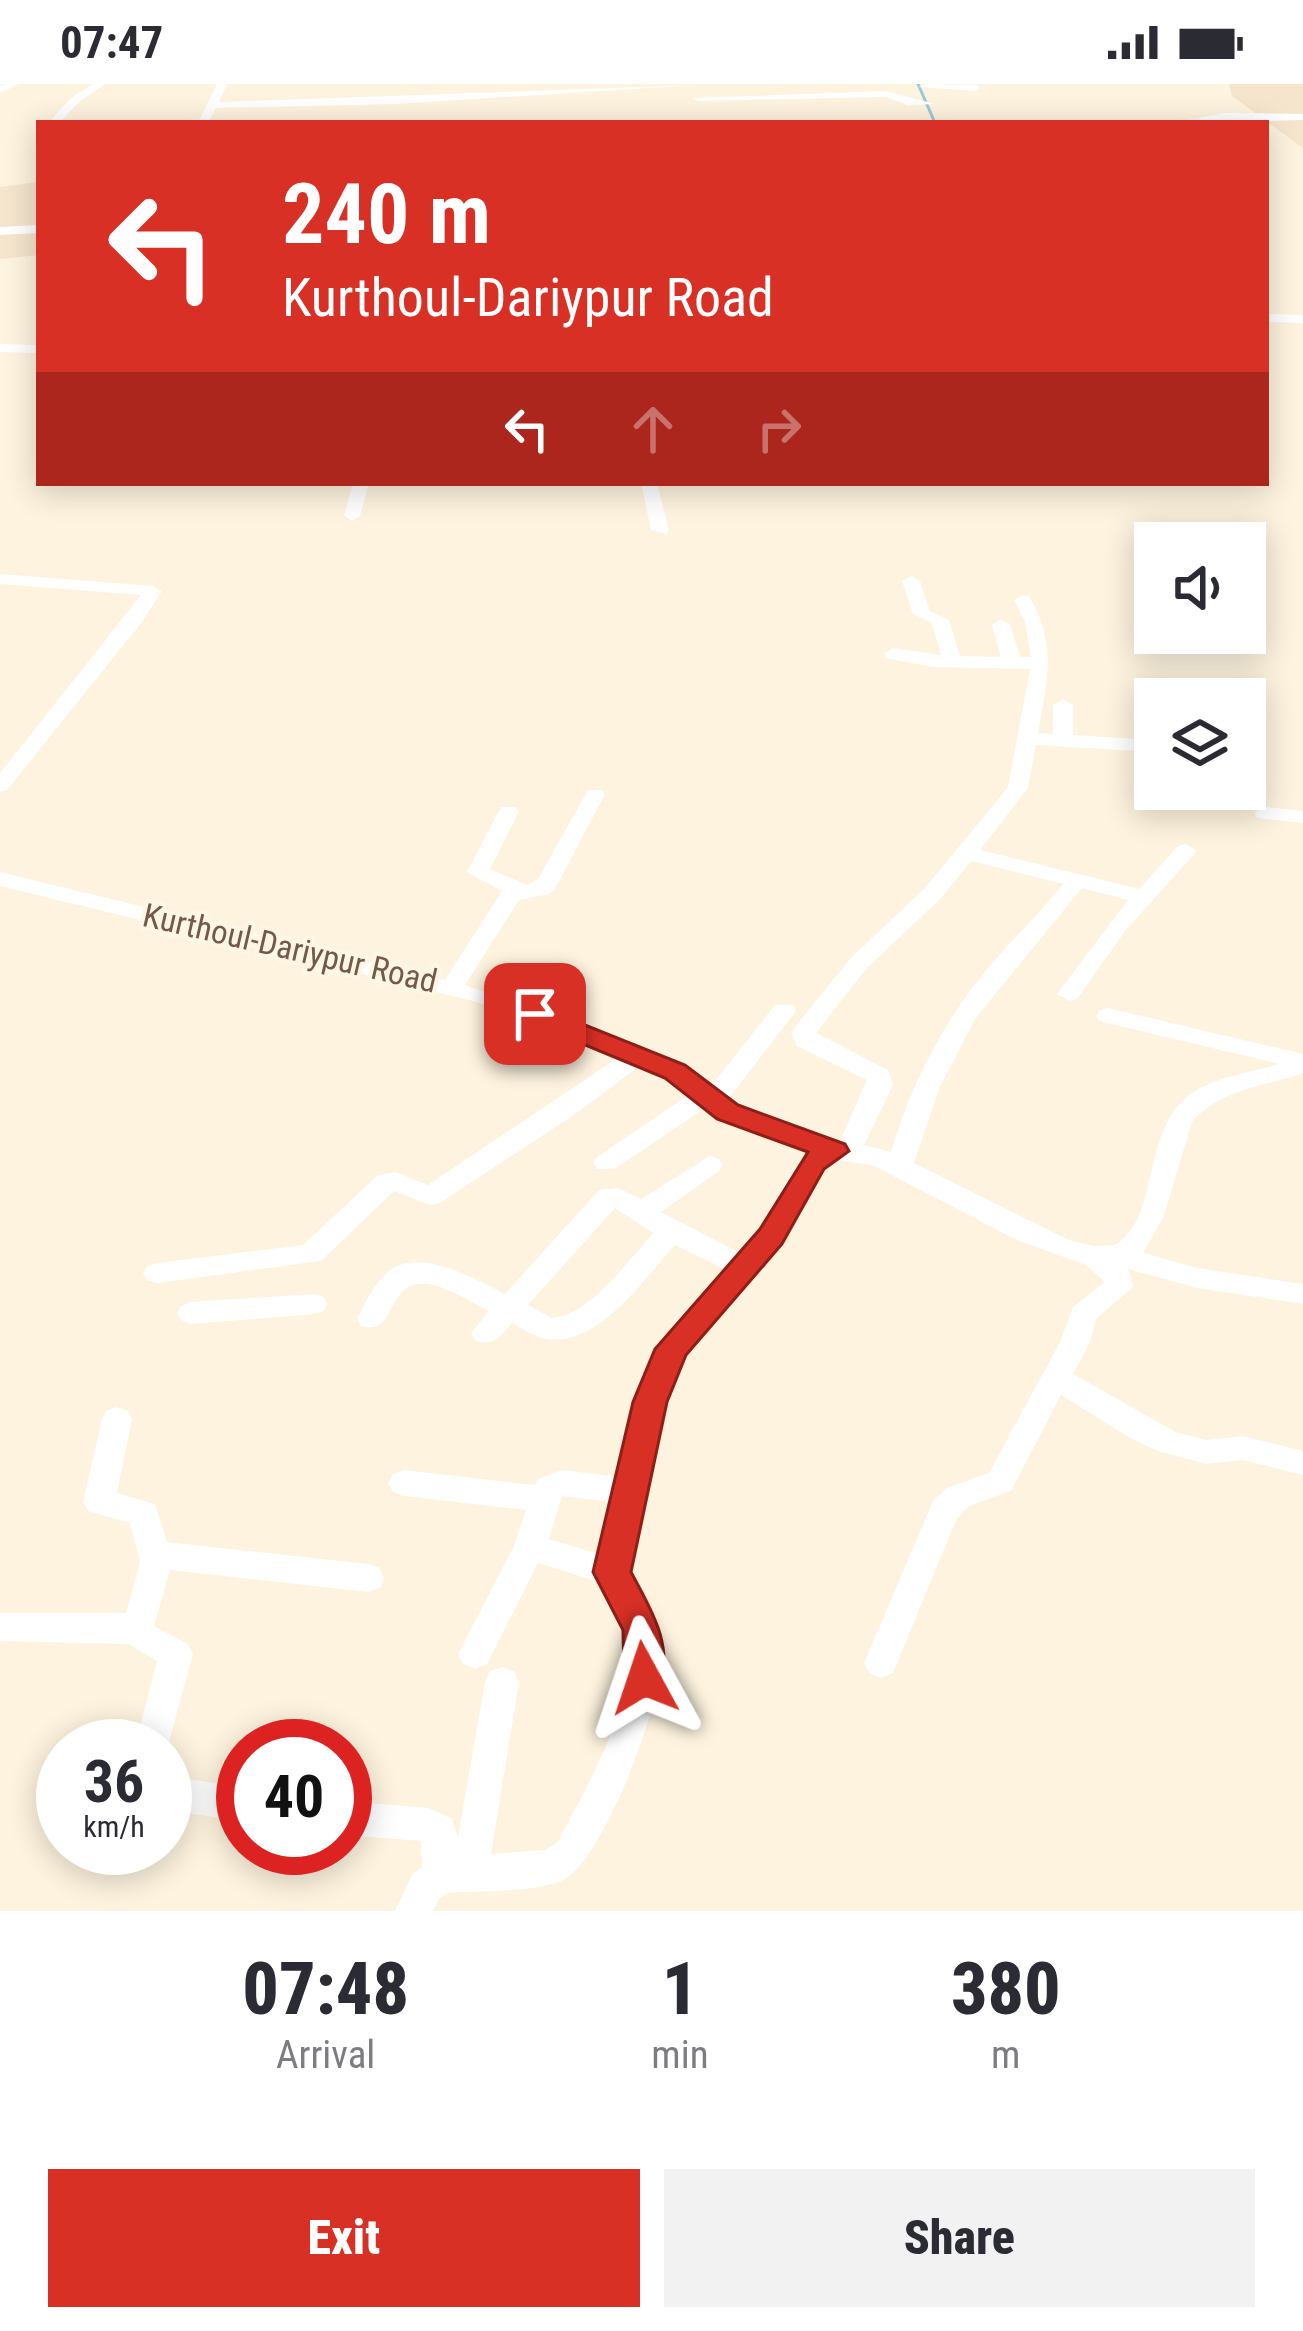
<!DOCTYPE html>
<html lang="en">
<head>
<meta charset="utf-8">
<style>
	:root { --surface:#fff; --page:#f2f2f3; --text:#2b2b33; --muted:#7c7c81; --accent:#d93025 }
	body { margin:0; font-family:"Roboto Condensed",sans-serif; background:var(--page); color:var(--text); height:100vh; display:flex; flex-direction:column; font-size:45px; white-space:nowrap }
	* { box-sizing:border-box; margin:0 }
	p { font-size:39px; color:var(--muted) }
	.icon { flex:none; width:66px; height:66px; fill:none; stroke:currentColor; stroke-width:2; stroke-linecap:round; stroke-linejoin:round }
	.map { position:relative; height:1827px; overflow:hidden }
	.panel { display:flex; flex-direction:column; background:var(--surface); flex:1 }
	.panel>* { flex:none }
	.guide { position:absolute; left:36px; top:36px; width:1233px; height:366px; border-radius:0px; box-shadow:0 6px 30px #0003; background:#d93025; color:#fff; overflow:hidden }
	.buttons { position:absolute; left:1134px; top:438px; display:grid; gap:24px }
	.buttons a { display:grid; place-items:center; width:132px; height:132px; border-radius:0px; background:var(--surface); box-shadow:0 6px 30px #0003; font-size:60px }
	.speed { position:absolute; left:36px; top:1635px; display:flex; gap:24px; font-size:60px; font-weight:700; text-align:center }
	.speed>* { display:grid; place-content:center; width:156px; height:156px; border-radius:50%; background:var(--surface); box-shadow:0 6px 30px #0003; line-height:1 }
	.speed small { font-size:30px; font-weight:400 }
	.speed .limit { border:18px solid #d22; background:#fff; color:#111 }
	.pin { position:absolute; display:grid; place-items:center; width:102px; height:102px; color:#fff; margin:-51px; border-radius:24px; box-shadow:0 6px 18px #0006 }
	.me { position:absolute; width:132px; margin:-66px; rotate:355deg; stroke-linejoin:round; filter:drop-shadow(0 0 9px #0008) }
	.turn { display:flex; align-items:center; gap:42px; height:252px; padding:0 48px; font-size:54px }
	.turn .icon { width:156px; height:156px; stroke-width:2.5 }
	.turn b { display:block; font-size:84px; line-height:102px }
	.lanes { display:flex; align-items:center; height:114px; padding:0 48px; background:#0003; justify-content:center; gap:60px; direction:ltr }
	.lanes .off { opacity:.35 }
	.eta { display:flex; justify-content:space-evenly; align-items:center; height:204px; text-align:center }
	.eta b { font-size:72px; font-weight:800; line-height:84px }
	.cta { display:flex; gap:24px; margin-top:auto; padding:24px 48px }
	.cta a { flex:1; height:138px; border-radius:0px; background:var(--accent); color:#fff; font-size:48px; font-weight:800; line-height:138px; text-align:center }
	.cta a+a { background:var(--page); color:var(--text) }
	.status { display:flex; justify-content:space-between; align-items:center; height:84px; padding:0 60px; background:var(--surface); direction:ltr }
	.status svg { height:33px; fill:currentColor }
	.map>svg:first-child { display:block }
</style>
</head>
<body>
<div class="status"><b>07:47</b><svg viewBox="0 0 49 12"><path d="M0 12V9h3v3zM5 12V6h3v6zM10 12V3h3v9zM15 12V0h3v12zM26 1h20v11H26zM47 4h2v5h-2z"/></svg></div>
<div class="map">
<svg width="1303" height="1827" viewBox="0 0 1303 1827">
	<rect width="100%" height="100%" fill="#fdf3de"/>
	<g fill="#f5e5cd">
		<path d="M1229,0h74v64l-71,-52z"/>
		<path d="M39,98v73l-39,4v-72z"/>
	</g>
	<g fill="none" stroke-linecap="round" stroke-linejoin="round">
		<path stroke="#99cbd9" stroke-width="3" d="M918,0l17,39"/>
		<g fill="#fff" fill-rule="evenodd">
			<path d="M5,0h14l-19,9v-7z"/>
			<path d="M93,0h12l-26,18 -20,21h-11l23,-25z"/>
			<path d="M217,0h10l-8,18 479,-17 -303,19 -179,4 -8,15h-10z"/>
			<path d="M929,0l47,1 5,3 -5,3 -58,-4z"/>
			<path d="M886,7l49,13 -28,1 -21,-8 -188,4 -5,-3z"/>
			<path d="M1226,29l77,1v6l-132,3z"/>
			<path d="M39,141v8l-39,2v-8z"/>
			<path d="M1266,230l37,1v8l-37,-1z"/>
			<path d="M0,260l39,1v8l-39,-1z"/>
			<path d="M353,399h16l-9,33 -8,5 -8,-5z"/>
			<path d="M641,399h16l12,47 -3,4 -15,-4z"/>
			<path d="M0,490l153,12 9,5 -20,31 -135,168 -7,2v-19l141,-178 -141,-11z"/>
			<path d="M911,492l9,5 10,30 19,9 11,36 41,1 -9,-32 9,-6 9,6 10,32h11l-6,-35 -11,-22 9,-5 6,1c29,49 18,85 9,137l15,1v-29l10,-6 10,6v30l82,5v12l-119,-7 -8,43 -48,62 159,39 39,-43 8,-2 11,7 -72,80 -48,68 -8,2 -12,-7 71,-94 -46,-12 -107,131 -36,70 -25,74 155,77 24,6 22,-1c48,-28 23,-121 82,-155 24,-14 55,-18 82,-26l-180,-43 -3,-5 3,-5 9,-3 195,46v19c-39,14 -82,16 -111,49l-28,94 -21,37 54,15 106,16v20l-106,-16 -69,-19 6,17 -38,33 -6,23 -17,32 103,58 30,8 37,-4 60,15v24l-60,-15 -37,4 -48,-13 -26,-12 -71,-44 -50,96 -42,15 -12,12 -64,155 -12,5 -12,-5 -5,-10 69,-162 14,-13 42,-15 71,-131 13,-35 32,-25 -19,-17 -69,-25 -143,-74 -35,-6 -19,13 -50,85 -62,67 -29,40 -17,47 -34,160c13,29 33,50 34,84 0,46 -58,202 -97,223 -27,14 -86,12 -118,14l-8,6 -6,12h-38l18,-38 9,-6 -1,-26 -76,-6v-34l84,7 23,11 6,18 27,-155 5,-11 12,-4 12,4 5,11 -28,172 54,-4 13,-8c31,-62 81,-138 67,-211 -3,-17 -18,-34 -26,-49l-61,-19 -51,101 -12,5 -12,-5 -5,-10 56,-108 12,-36 -122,-14 -11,-4 -5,-9 5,-9 11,-4 131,15 3,-6 24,-9 58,7c17,-101 35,-134 107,-207l-52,-25c-29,32 -78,103 -128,94 -12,-2 -24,-10 -35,-16 -11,13 -18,23 -36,18l-5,-8 18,-22c-20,-10 -49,-30 -72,-27 -29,3 -22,52 -56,42l-4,-8c8,-15 18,-36 32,-47 31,-24 86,8 116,23l94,-104 19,-2 23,11 69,-43 9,3 4,6 -4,6 -58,41 81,42c27,-32 38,-75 69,-102l-92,-34 -13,-11 -91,62h-18l-4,-6 4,-6 93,-63 -49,-29 -70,52 -131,86 -10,2 -36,-14 -73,70 -164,22 -10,-3 -4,-7 4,-7 10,-3 146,-18 74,-69 18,-4 33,13 191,-128 -142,-55 -477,-116v-14l445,108 57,-89 -35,-19 34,-65h14l4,4 -29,58 37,16 11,-6 50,-89h14l3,4 -49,93 -6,7 -31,6 -54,85 200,71 47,29 63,-80h18l3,5 -3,5 -65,84 9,7 102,37 28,-63 -70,-34 -6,-14 59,-73 76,-72 82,-100 22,-118 -98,-2 -46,-9 -2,-4 9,-6 48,7 -9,-32 -19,-9 -11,-33zM971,777l92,23c-24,30 -51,56 -76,85 -45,54 -76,116 -96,183l-27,-7 29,-60 -5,-15 -72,-37 50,-64 76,-72zM615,1124l38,25c-23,26 -64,83 -101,85l-24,-13zM562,1412l52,6 -15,52 -50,-15z"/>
			<path d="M1265,723l38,4v12l-46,-5 -3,-5z"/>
			<path d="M314,1210l10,3 4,7 -4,7 -10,3 -123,10 -10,-4 -4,-7 4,-7 10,-4z"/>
			<path d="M117,1323l11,4 4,8 -15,74 38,11 12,38 201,22 12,4 4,10 -4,10 -12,4 -198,-22 -16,56 34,18 5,10 -28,103v-11h-30l22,-85 -29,-17 -128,-3v-28h126l14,-51 -10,-39 -42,-12 -5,-9 19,-83 4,-8z"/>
			<path d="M165,1692l78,11v34l-78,-11z"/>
		</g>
	</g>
	<path fill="#d93025" stroke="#8d1f18" stroke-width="3" d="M535,921l150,60 53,40 107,39 4,7 -25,18 -42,75 -96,111 -19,47 -36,170c19,36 46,77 26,119l-13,5 -14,-5 -6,-13 -1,-48 -30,-58 40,-170 22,-53 105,-120 48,-77 -91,-33 -52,-41 -140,-58 -4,-6z"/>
	<g text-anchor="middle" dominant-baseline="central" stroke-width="9" stroke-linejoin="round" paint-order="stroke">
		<g font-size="33" fill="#745946" stroke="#fff6e5">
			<text transform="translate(290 864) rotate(13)">Kurthoul-Dariypur Road</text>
		</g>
	</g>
</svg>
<div class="buttons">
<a><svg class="icon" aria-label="sound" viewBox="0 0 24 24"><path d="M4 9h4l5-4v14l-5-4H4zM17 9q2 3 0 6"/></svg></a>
<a><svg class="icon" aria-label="layers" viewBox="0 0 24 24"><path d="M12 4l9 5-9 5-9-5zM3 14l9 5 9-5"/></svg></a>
</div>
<div class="speed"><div>36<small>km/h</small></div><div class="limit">40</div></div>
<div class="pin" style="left:535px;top:930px;background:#d93025"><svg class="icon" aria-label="arrive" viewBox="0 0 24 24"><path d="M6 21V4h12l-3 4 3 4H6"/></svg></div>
<svg class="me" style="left:644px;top:1594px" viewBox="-20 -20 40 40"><path d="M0-17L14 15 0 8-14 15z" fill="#d93025" stroke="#fff" stroke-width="4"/></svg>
<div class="guide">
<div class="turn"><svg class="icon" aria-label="left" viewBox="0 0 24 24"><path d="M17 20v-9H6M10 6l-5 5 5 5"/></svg><div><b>240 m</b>Kurthoul-Dariypur Road</div></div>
<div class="lanes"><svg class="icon" aria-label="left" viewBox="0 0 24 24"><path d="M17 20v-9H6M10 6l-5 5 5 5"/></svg><svg class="icon off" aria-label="ahead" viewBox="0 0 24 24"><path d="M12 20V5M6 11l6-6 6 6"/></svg><svg class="icon off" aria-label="right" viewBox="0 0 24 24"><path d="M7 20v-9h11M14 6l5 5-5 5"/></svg></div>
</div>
</div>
<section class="panel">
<div class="eta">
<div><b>07:48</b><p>Arrival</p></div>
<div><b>1</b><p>min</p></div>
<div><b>380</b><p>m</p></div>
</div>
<div class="cta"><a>Exit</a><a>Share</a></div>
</section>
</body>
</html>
